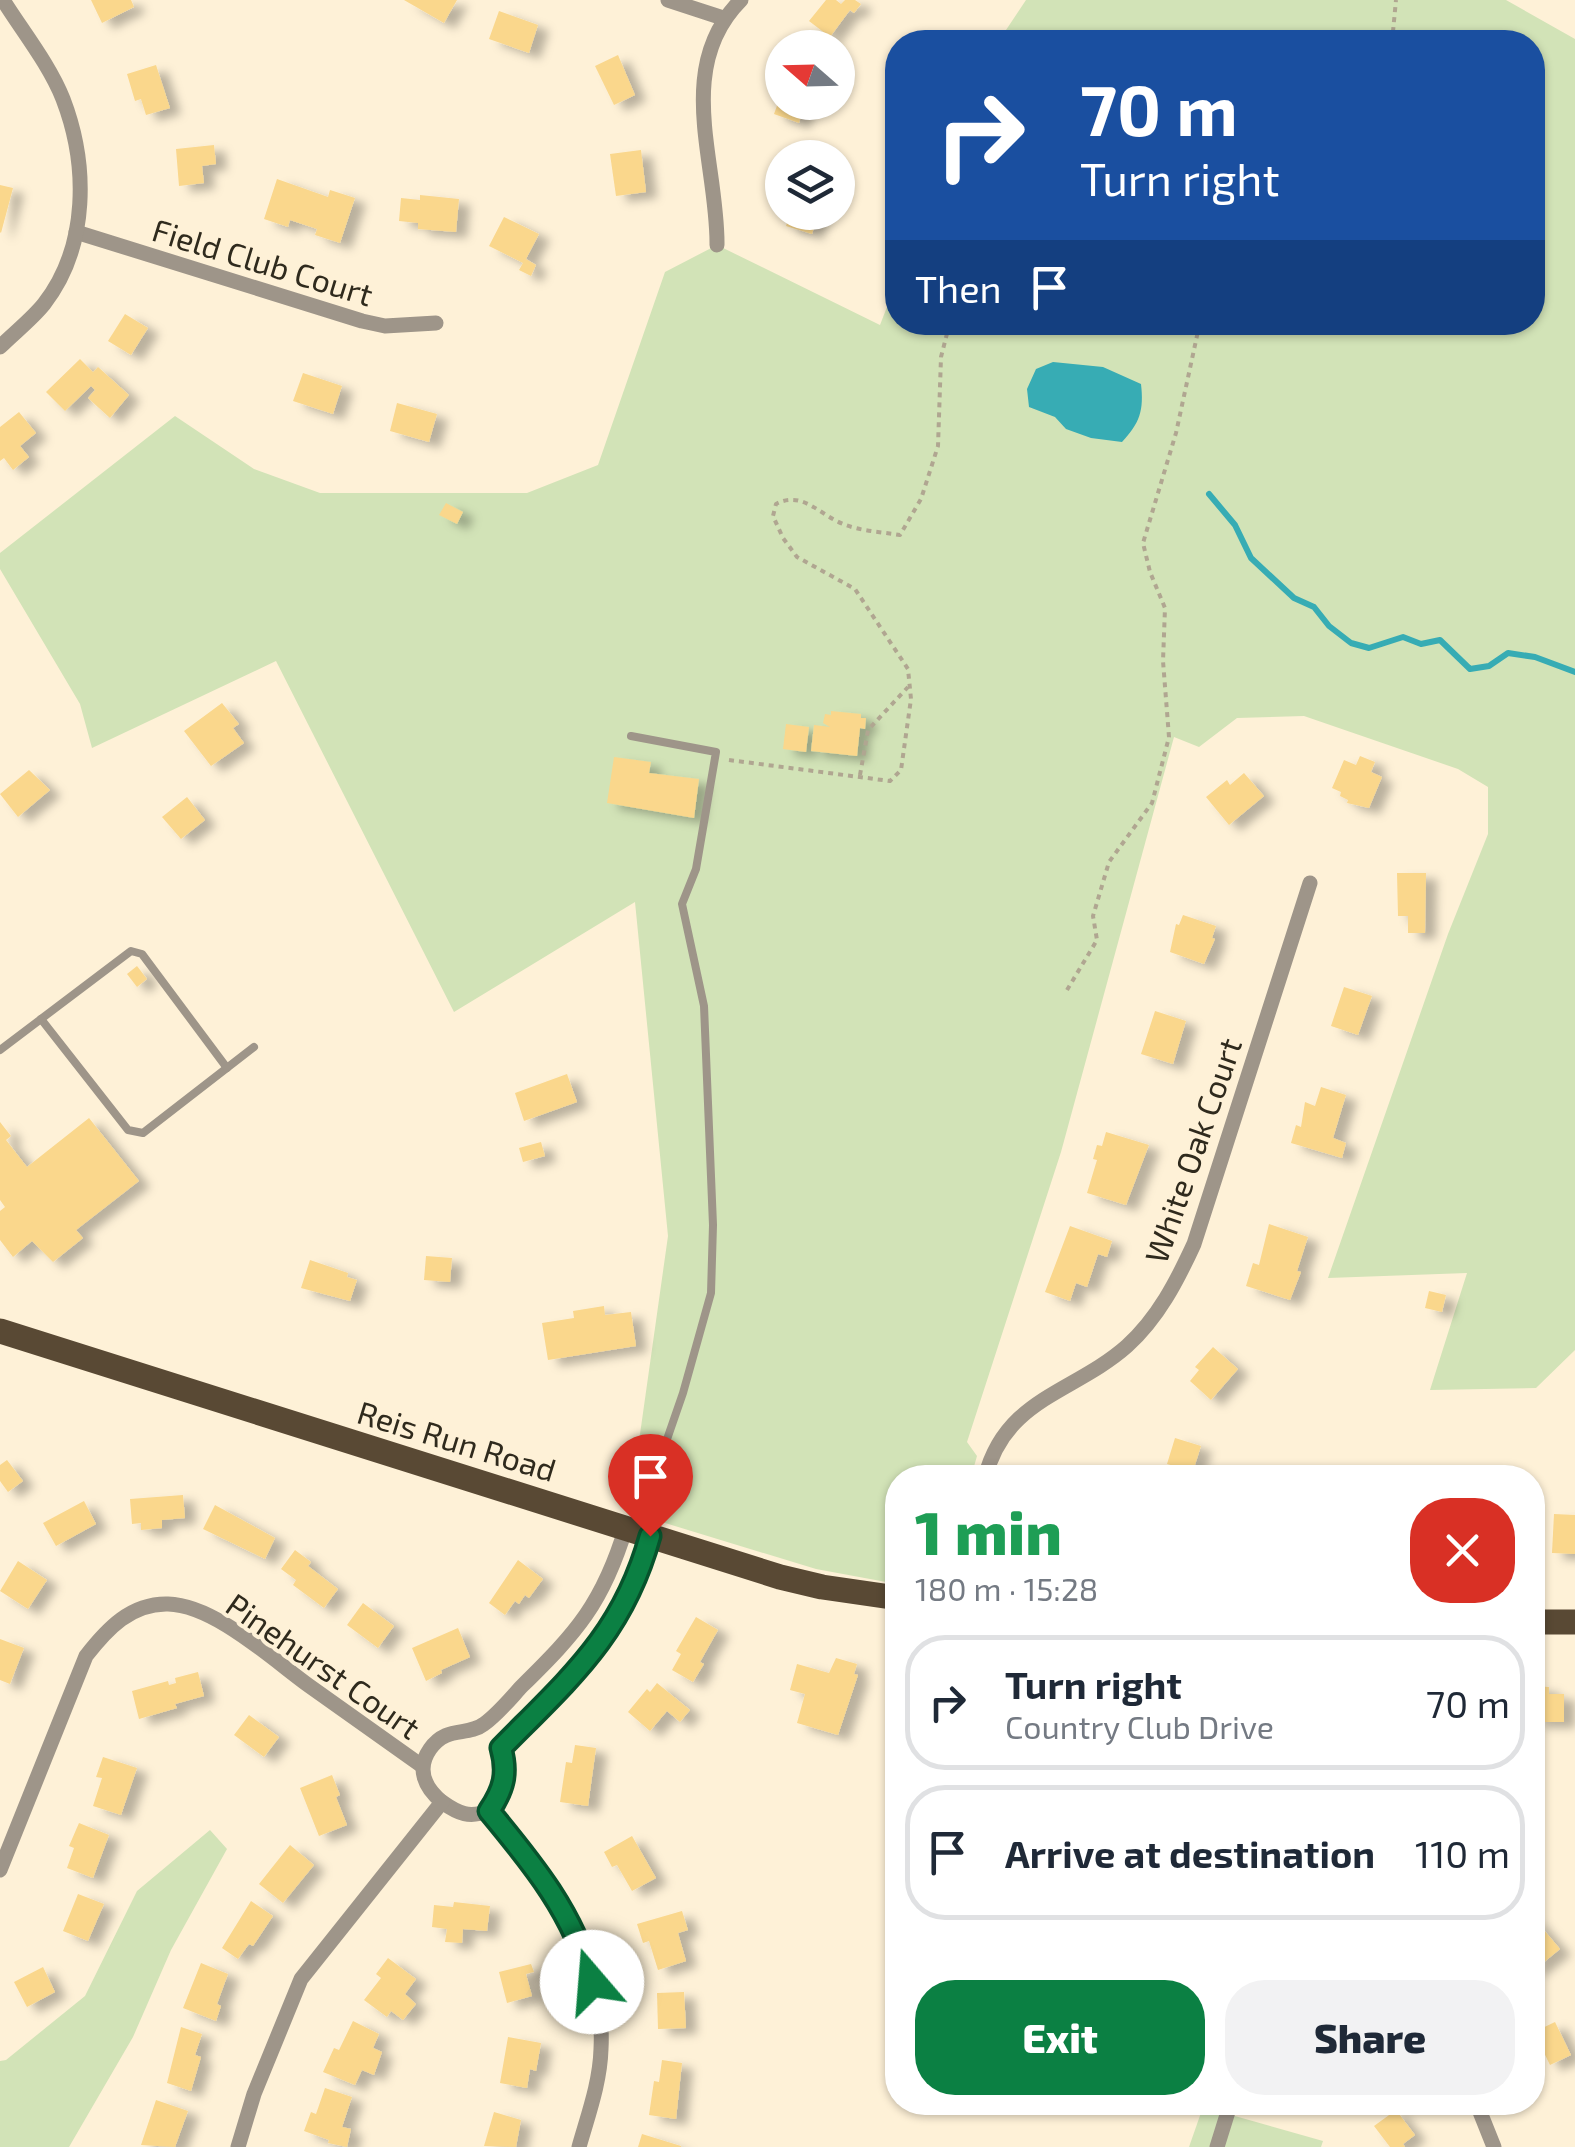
<!DOCTYPE html>
<html lang="en">
<head>
<meta charset="utf-8">
<style>
	:root { --surface:#fff; --page:#f2f2f3; --text:#1f2937; --muted:#747a83; --line:#e0e1e3; --accent:#0b8043 }
	body { margin:0; font-family:"Exo 2",sans-serif; background:var(--page); color:var(--text); height:100vh; display:flex; flex-direction:column; font-size:38px; white-space:nowrap }
	* { box-sizing:border-box; margin:0 }
	p { font-size:32px; color:var(--muted) }
	.icon { flex:none; width:55px; height:55px; fill:none; stroke:currentColor; stroke-width:2; stroke-linecap:round; stroke-linejoin:round }
	.map { position:relative; flex:1; overflow:hidden }
	.details { position:absolute; left:885px; top:1465px; width:660px; height:650px; display:flex; flex-direction:column; background:var(--surface); border-radius:40px; box-shadow:0 2px 8px #0004 }
	.details>* { flex:none }
	.top-card { position:absolute; left:885px; top:30px; width:660px; height:305px; border-radius:40px; box-shadow:0 2px 8px #0004; background:#1a4fa0; color:#fff; overflow:hidden }
	.needle { width:65px; rotate:290deg }
	.tools { position:absolute; left:765px; top:30px; display:grid; gap:20px }
	.tools a { display:grid; place-items:center; width:90px; height:90px; border-radius:50%; background:var(--surface); box-shadow:0 2px 8px #0004; font-size:50px }
	.pin { position:absolute; display:grid; place-items:center; width:85px; height:85px; color:#fff; margin:-102px -42px; border-radius:50% 50% 50% 0; rotate:-45deg; box-shadow:0 0 10px #0007 }
	.pin .icon { rotate:45deg }
	.me { position:absolute; width:110px; margin:-55px; rotate:342deg; stroke-linejoin:round; filter:drop-shadow(0 0 8px #0008) }
	.turn { display:flex; align-items:center; gap:35px; height:210px; padding:0 30px; font-size:45px }
	.turn .icon { width:130px; height:130px; stroke-width:2.5 }
	.turn b { display:block; font-size:70px; line-height:85px }
	.then { display:flex; align-items:center; height:95px; padding:0 30px; background:#0003; gap:20px; font-size:38px }
	.round { display:grid; place-items:center; flex:none; width:105px; height:105px; border-radius:40px; background:var(--page) }
	.head { display:flex; align-items:center; justify-content:space-between; height:170px; padding:0 30px }
	h1 { font-size:60px; font-weight:800; line-height:75px; color:#1e9e55 }
	.primary-button { display:flex; gap:20px; margin-top:auto; padding:20px 30px }
	.primary-button a { flex:1; height:115px; border-radius:40px; background:var(--accent); color:#fff; font-size:40px; font-weight:800; line-height:115px; text-align:center }
	.primary-button a+a { background:var(--page); color:var(--text) }
	ul { padding:0; list-style:none }
	li { display:flex; align-items:center; gap:30px; height:135px; margin:0 20px 15px; padding:0 10px; border:5px solid var(--line); border-radius:40px }
	li div { flex:1 }
	li b { display:block; font-size:38px }
	li em { font-style:normal }
	.map>svg:first-child { display:block }
</style>
</head>
<body>
<div class="map">
<svg width="1575" height="2147" viewBox="0 0 1575 2147">
	<defs>
		<filter id="shadow"><feDropShadow dx="11" dy="6" stdDeviation="5" flood-color="#0004"/></filter>
	</defs>
	<rect width="100%" height="100%" fill="#fef1d7"/>
	<g fill="#d2e3b7">
		<path d="M1026,0h480l69,39v1311l-39,38 -106,2 37,-117 -139,5 120,-344 40,-100v-47l-30,-18 -154,-53 -67,2 -38,29 -25,-10 -113,415 -94,290 10,14 -6,21 -73,1 -1,106 -81,-15 -187,-57 39,-276 -33,-334 -181,110 -178,-351 -184,87 -12,-44 -80,-135v-16l175,-137 79,53 66,24h207l71,-28 67,-193 52,-27 163,80 17,-44 1,41h634v-280h-534z"/>
		<path d="M210,1830l17,19 -56,101 -38,87 -64,110h-69v-86l6,-1 79,-64 52,-105z"/>
		<path d="M1203,2107l120,34 -2,6h-132z"/>
	</g>
	<path fill="#37acb4" d="M1053,362l50,5 38,17c3,26 -1,39 -19,58l-31,-4 -25,-9 -11,-12 -26,-10 -2,-18 9,-20z"/>
	<g fill="none" stroke-linecap="round" stroke-linejoin="round">
		<path stroke="#37acb4" stroke-width="6" d="M1209,494l26,31 16,33 43,40 20,9 15,19 22,17 18,5 34,-11 18,7 19,-4 30,29 19,-3 19,-13 27,4 40,15"/>
	</g>
	<g fill="#fad78c" filter="url(#shadow)">
		<path d="M91,0h40l3,7 -32,16z"/>
		<path d="M404,0h53l-13,23z"/>
		<path d="M826,0h10l5,4 4,-4h10l6,4 -7,9 -4,-3 -20,27 -21,-16z"/>
		<path d="M499,11l39,14 -9,28 -40,-14z"/>
		<path d="M618,55l17,40 -21,10 -19,-39z"/>
		<path d="M156,65l14,43 -24,7 -5,-16 -6,2 -8,-27z"/>
		<path d="M782,92v10h23l-6,21 -25,-9z"/>
		<path d="M214,145l2,19 -14,2 2,17 -25,3 -3,-37z"/>
		<path d="M641,150l5,42 -30,4 -6,-42z"/>
		<path d="M277,179l51,18 2,-7 25,8 -15,45 -25,-8 2,-6 -27,-9 -2,7 -24,-8z"/>
		<path d="M0,185l13,3 -12,45 -1,-1z"/>
		<path d="M420,195l39,4 -3,33 -38,-3v-6l-19,-2 2,-23 19,2z"/>
		<path d="M791,212h28l-7,22 -26,-8z"/>
		<path d="M504,217l35,17 -13,25 10,6 -5,11 -12,-6 4,-7 -34,-17z"/>
		<path d="M125,314l23,14 -17,27 -23,-14z"/>
		<path d="M80,359l13,13 5,-5 31,28 -19,23 -22,-20 7,-8 -4,-4 -26,25 -19,-19z"/>
		<path d="M303,373l39,13 -9,28 -40,-13z"/>
		<path d="M397,403l40,11 -8,28 -39,-11z"/>
		<path d="M19,412l17,21 -16,13 9,11 -16,13 -9,-12 -4,3v-34z"/>
		<path d="M446,503l17,9 -6,12 -18,-9z"/>
		<path d="M222,703l17,21 -6,4 11,15 -33,23 -27,-35z"/>
		<path d="M831,711l30,3v4h5l-1,11 -5,-1 -3,28 -46,-5 3,-26 16,2 -7,-4 2,-9 6,1z"/>
		<path d="M786,724l23,3 -3,25 -23,-3z"/>
		<path d="M1360,756l15,6 -4,10 11,5 -13,31 -22,-5 1,-3 -8,-4 1,-4 -9,-4 12,-28 12,5z"/>
		<path d="M614,757l37,5 -2,11 50,6 -5,39 -87,-15z"/>
		<path d="M29,770l21,20 -32,27 -18,-23z"/>
		<path d="M1244,773l20,23 -35,29 -23,-28 21,-17 3,5z"/>
		<path d="M187,797l18,23 -24,19 -19,-22z"/>
		<path d="M1397,873h29l-1,60h-17v-17h-10z"/>
		<path d="M1183,915l33,11 -4,12 3,1 -11,25 -34,-12 6,-28 3,1z"/>
		<path d="M137,966l10,13 -10,8 -10,-13z"/>
		<path d="M1344,987l28,9 -14,39 -27,-9z"/>
		<path d="M1155,1011l31,10 -13,43 -32,-10z"/>
		<path d="M567,1074l10,28 -53,19 -9,-28z"/>
		<path d="M1321,1087l25,8 -13,43 13,5 -4,15 -51,-15 5,-18 5,2 4,-25 10,4z"/>
		<path d="M89,1118l50,63 -63,49 7,8 -30,24 -21,-21 -19,16 -13,-17v-29l5,-4 -5,-7v-78l11,14 -5,4 21,27z"/>
		<path d="M1106,1132l43,13 -23,60 -39,-12 10,-33 -4,-1 4,-14 5,1z"/>
		<path d="M541,1142l4,14 -22,6 -4,-14z"/>
		<path d="M1269,1224l39,13 -11,34 4,1 -11,28 -44,-14 7,-23 6,2z"/>
		<path d="M1070,1226l42,15 -5,16 -9,-3 -11,33 -11,-4 -6,18 -25,-9z"/>
		<path d="M426,1256l26,2 -2,24 -26,-2z"/>
		<path d="M310,1260l38,13 -1,4 10,3 -7,21 -49,-13z"/>
		<path d="M1429,1291l17,4 -4,17 -17,-4z"/>
		<path d="M604,1306l1,9 26,-3 5,34 -88,14 -6,-37 32,-5 -1,-7z"/>
		<path d="M1213,1347l25,22 -27,31 -21,-19 9,-11 -4,-3z"/>
		<path d="M1175,1438l26,8 -8,25 -26,-7z"/>
		<path d="M7,1460l16,21 -15,11 -8,-11v-16z"/>
		<path d="M183,1495l2,23 -23,2v8l-21,2v-7l-9,1 -2,-25z"/>
		<path d="M84,1501l12,23 -40,22 -13,-23z"/>
		<path d="M215,1505l60,33 -10,21 -62,-30z"/>
		<path d="M1554,1514l21,1v39l-23,-1z"/>
		<path d="M295,1550l16,12 -3,4 30,23 -14,19 -31,-23 3,-5 -15,-11z"/>
		<path d="M518,1560l25,19 -14,19 -4,-3 -6,9 -4,-3 -10,14 -16,-12z"/>
		<path d="M18,1561l29,19 -19,29 -28,-18z"/>
		<path d="M363,1603l31,23 -16,22 -31,-23z"/>
		<path d="M696,1617l22,13 -18,32 4,2 -11,18 -21,-12 9,-16 -5,-3z"/>
		<path d="M458,1628l12,29 -29,13 1,3 -16,8 -14,-33z"/>
		<path d="M0,1639l24,9 -14,36 -10,-4z"/>
		<path d="M836,1658l21,6 -3,10 4,1 -20,60 -41,-12 8,-29 -15,-4 7,-26 32,9z"/>
		<path d="M198,1672l6,24 -29,8 2,4 -38,11 -7,-28 36,-10 1,4 7,-2 -1,-5z"/>
		<path d="M657,1683l33,27 -10,12 -13,-11 -17,20 -22,-19 19,-23 3,3z"/>
		<path d="M1532,1686l17,1v7h15v28h-30z"/>
		<path d="M249,1715l30,22 -15,20 -30,-22z"/>
		<path d="M575,1745l21,3 -8,58 -28,-4 6,-40 6,1z"/>
		<path d="M103,1757l34,11 -16,47 -28,-9 9,-28 -6,-1z"/>
		<path d="M332,1775l8,20 -4,2 11,28 -28,11 -19,-48z"/>
		<path d="M79,1823l30,12 -16,43 -26,-10 7,-20 -5,-2z"/>
		<path d="M632,1836l24,42 -24,13 -15,-26 -5,2 -8,-15z"/>
		<path d="M290,1845l24,20 -31,38 -24,-19z"/>
		<path d="M78,1894l26,10 -16,37 -25,-10z"/>
		<path d="M251,1901l22,15 -20,30 -4,-2 -11,15 -16,-11z"/>
		<path d="M454,1902l36,4 -3,25 -24,-2 -1,14 -17,-1 2,-13 -15,-2 2,-22 19,2z"/>
		<path d="M682,1911l6,19 -10,3 8,28 -28,9 -9,-29 -6,2 -6,-19z"/>
		<path d="M1532,1916l28,33 -28,23z"/>
		<path d="M388,1958l28,21 -11,15 11,10 -13,16 -12,-9 -4,6 -23,-17 17,-22 -5,-4z"/>
		<path d="M201,1963l27,11 -11,30 4,2 -5,15 -33,-13z"/>
		<path d="M531,1964l3,8 -8,2 6,22 -25,7 -8,-31z"/>
		<path d="M43,1967l12,25 -28,15 -13,-25z"/>
		<path d="M684,1992l2,36 -28,1 -1,-36z"/>
		<path d="M353,2021l26,13 -6,14 9,4 -8,23 -12,-5 -7,15 -32,-13 11,-24 5,2z"/>
		<path d="M1555,2022l16,33 -21,10 -16,-33z"/>
		<path d="M181,2027l21,7 -7,21 6,2 -10,34 -24,-8z"/>
		<path d="M508,2037l33,6 -5,28 -6,-2 -3,19 -27,-5z"/>
		<path d="M662,2060l20,3 -6,56 -27,-4 5,-34 5,1z"/>
		<path d="M325,2088l27,9 -10,30 9,2 -4,18 -19,-4 1,-3 -25,-9 7,-19 5,2z"/>
		<path d="M156,2100l32,11 -13,36 -34,-2z"/>
		<path d="M1396,2110l19,25 -12,9 2,3h-15l-16,-21z"/>
		<path d="M494,2112l27,8 -5,27 -32,-1z"/>
		<path d="M642,2134l39,12v1h-43z"/>
	</g>
	<g fill="none" stroke-linecap="round" stroke-linejoin="round">
		<g stroke="#b0a691" stroke-width="4" stroke-dasharray="5 5" stroke-linecap="butt">
			<path d="M1392,42l4,-42"/>
			<path d="M729,760l161,21 11,-11 10,-71 -3,-30 -53,-80 -58,-32 -14,-19 -10,-22 3,-12c26,-14 44,11 67,20 17,7 38,8 57,11l21,-36 17,-53 3,-89 9,-35"/>
			<path d="M860,775l8,-45 40,-43"/>
			<path d="M1067,990l30,-50 -4,-24 16,-54 43,-59 17,-66 -6,-76 2,-53 -15,-36 -7,-29 33,-110 24,-111"/>
		</g>
		<g stroke="#9e9589" stroke-width="8">
			<path d="M631,736l85,16 -20,117 -14,35 22,102 9,219 -2,68 -28,100 -46,133"/>
			<path d="M41,1019l87,111 15,3 111,-86"/>
			<path d="M0,1050l131,-99 11,3 85,114"/>
		</g>
		<g stroke="#9e9589" stroke-width="15">
			<path d="M668,0l55,18"/>
			<path d="M76,232l286,89 23,5 51,-3"/>
			<path d="M717,245c1,-82 -44,-177 24,-245"/>
			<path d="M0,347c14,-14 32,-28 44,-43 45,-58 44,-140 19,-205 -14,-35 -40,-67 -60,-99"/>
			<path d="M985,1478c20,-80 89,-85 142,-132 31,-28 50,-65 67,-102l116,-361"/>
			<path d="M442,1802c17,12 27,16 47,9 15,-21 19,-38 12,-63 69,-71 122,-113 149,-212"/>
			<path d="M489,1811c57,68 117,144 112,238 -1,34 -13,66 -22,98"/>
			<path d="M0,1870l86,-214c21,-27 45,-53 82,-52 46,1 103,54 140,81 38,27 76,54 114,81"/>
			<path d="M1476,2102l18,45"/>
			<path d="M238,2147l16,-53 47,-115 141,-177c-17,-14 -26,-33 -12,-53 17,-24 37,-12 54,-25 14,-10 26,-25 38,-38 55,-54 81,-83 104,-159"/>
			<path d="M1217,2147l14,-45"/>
		</g>
		<g stroke="#594934" stroke-width="25">
			<path d="M0,1331l780,246 42,10 76,11"/>
			<path d="M1532,1622h43"/>
		</g>
	</g>
	<g fill="none" stroke-linecap="round" stroke-linejoin="round">
		<defs>
			<path id="route" d="M592,1982c-18,-68 -59,-118 -103,-171 15,-22 19,-38 12,-63 69,-70 122,-114 149,-212"/>
		</defs>
		<use href="#route" stroke="#07532c" stroke-width="25"/>
		<use href="#route" stroke="#0b8043" stroke-width="18"/>
	</g>
	<g text-anchor="middle" dominant-baseline="central" stroke-width="8" stroke-linejoin="round" paint-order="stroke">
		<g font-size="32" fill="#2f2a1d" stroke="#fef1d7">
			<text transform="translate(263 261) rotate(17)">Field Club Court</text>
			<text transform="translate(1192 1150) rotate(-71)">White Oak Court</text>
			<text transform="translate(457 1440) rotate(17)">Reis Run Road</text>
			<text transform="translate(324 1665) rotate(35)">Pinehurst Court</text>
		</g>
	</g>
</svg>
<div class="tools">
<a><svg class="needle" viewBox="-14 -14 28 28"><path d="M0-13l5 13h-10z" fill="#e53935"/><path d="M0 13l5-13h-10z" fill="#747a83"/></svg></a>
<a><svg class="icon" aria-label="layers" viewBox="0 0 24 24"><path d="M12 4l9 5-9 5-9-5zM3 14l9 5 9-5"/></svg></a>
</div>
<div class="pin" style="left:650px;top:1536px;background:#d93025"><svg class="icon" aria-label="arrive" viewBox="0 0 24 24"><path d="M6 21V4h12l-3 4 3 4H6"/></svg></div>
<svg class="me" style="left:592px;top:1982px" viewBox="-20 -20 40 40"><circle r="19" fill="#fff"/><path d="M0-13L10 11 0 6-10 11z" fill="#0b8043"/></svg>
<div class="top-card">
<div class="turn"><svg class="icon" aria-label="right" viewBox="0 0 24 24"><path d="M7 20v-9h11M14 6l5 5-5 5"/></svg><div><b>70 m</b>Turn right</div></div>
<div class="then">Then<svg class="icon" aria-label="arrive" viewBox="0 0 24 24"><path d="M6 21V4h12l-3 4 3 4H6"/></svg></div>
</div>
<section class="details">
<div class="head"><div><h1>1 min</h1><p>180 m · 15:28</p></div><a class="round" style="background:#d93025;color:#fff"><svg class="icon" aria-label="close" viewBox="0 0 24 24"><path d="M6 6l12 12M18 6L6 18"/></svg></a></div>
<ul>
<li><svg class="icon" aria-label="right" viewBox="0 0 24 24"><path d="M7 20v-9h11M14 6l5 5-5 5"/></svg><div><b>Turn right</b><p>Country Club Drive</p></div><em>70 m</em></li>
<li><svg class="icon" aria-label="arrive" viewBox="0 0 24 24"><path d="M6 21V4h12l-3 4 3 4H6"/></svg><div><b>Arrive at destination</b></div><em>110 m</em></li>
</ul>
<div class="primary-button"><a>Exit</a><a>Share</a></div>
</section>
</div>
</body>
</html>
